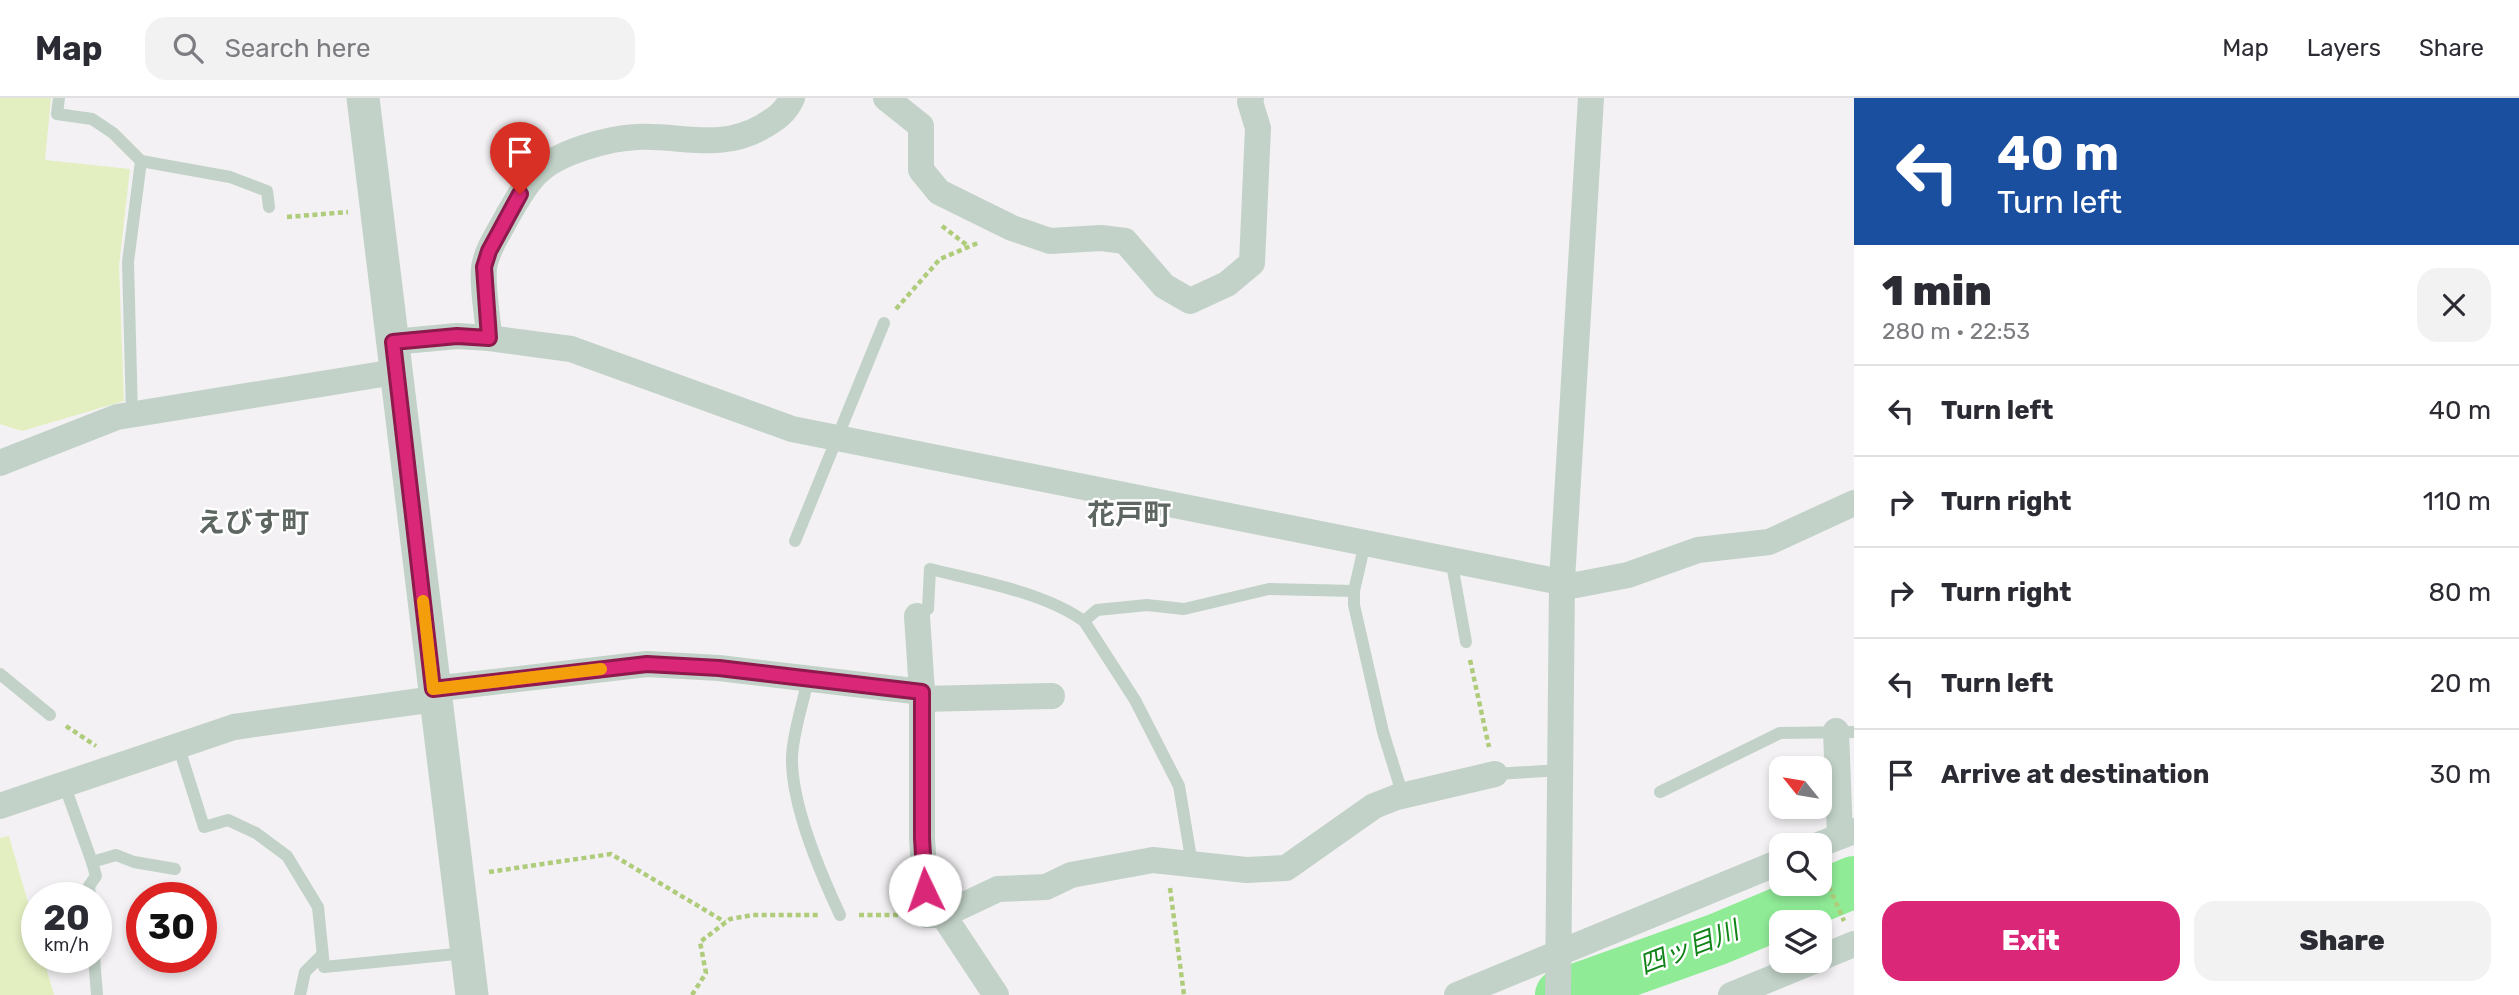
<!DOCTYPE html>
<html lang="en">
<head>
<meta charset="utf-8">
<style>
	:root { --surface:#fff; --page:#f2f2f3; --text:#2b2b33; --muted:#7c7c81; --line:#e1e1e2; --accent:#db2777 }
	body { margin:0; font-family:Rubik,"Noto Sans JP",sans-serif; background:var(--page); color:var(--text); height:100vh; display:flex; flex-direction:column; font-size:26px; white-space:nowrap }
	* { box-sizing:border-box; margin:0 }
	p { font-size:23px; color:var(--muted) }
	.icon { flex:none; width:38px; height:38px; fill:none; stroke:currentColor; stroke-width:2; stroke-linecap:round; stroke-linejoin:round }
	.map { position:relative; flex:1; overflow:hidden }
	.side { display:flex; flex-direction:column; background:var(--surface); width:665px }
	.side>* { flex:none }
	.banner { background:#1a4fa0; color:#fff; overflow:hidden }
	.needle { width:46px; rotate:300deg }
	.buttons { position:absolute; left:1769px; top:658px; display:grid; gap:14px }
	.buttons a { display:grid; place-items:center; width:63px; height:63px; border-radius:14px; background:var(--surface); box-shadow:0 4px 10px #0003; font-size:35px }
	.speed { position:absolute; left:21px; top:784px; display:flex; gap:14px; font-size:35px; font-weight:700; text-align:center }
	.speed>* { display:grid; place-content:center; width:91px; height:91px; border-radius:50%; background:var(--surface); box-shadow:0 4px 10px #0003; line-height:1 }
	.speed small { font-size:18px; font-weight:400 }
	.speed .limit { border:10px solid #d22; background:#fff; color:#111 }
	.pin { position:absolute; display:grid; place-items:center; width:60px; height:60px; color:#fff; margin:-72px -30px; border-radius:50% 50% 50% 0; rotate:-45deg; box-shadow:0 0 7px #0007 }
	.pin .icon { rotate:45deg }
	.me { position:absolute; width:77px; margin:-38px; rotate:357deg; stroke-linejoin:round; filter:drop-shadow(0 0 5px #0008) }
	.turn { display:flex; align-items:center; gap:24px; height:147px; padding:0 28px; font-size:32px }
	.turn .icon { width:91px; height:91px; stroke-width:2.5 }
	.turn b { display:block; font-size:49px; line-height:60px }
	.round { display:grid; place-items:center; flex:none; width:74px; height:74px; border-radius:21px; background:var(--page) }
	.head { display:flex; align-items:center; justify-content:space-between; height:119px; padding:0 28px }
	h1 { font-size:42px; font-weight:800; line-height:52px }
	.primary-button { display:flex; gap:14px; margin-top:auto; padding:14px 28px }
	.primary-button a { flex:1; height:80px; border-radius:21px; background:var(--accent); color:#fff; font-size:28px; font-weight:800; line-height:80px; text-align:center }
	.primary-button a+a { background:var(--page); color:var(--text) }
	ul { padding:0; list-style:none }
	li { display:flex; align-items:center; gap:21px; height:91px; padding:0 28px; border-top:2px solid var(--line) }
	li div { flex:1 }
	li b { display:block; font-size:26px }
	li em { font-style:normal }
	header { display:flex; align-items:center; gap:42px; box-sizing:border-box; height:98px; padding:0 35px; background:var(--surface); border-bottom:2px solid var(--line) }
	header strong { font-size:33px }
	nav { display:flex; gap:38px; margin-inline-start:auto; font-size:24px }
	.search { width:490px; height:63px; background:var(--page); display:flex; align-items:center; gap:18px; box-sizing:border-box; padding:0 24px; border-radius:21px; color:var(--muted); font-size:26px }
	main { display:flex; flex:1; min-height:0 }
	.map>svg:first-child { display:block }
</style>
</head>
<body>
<header>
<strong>Map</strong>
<div class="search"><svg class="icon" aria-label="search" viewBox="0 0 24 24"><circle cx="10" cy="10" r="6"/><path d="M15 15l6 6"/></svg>Search here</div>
<nav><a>Map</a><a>Layers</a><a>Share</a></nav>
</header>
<main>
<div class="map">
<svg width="1854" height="897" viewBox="0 0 1854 897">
	<rect width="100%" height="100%" fill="#f3f1f3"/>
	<g fill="#e3efc1">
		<path d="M0,0h51l-6,62 85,9 -11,97 5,135 -102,30 -22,-7z"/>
		<path d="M9,738l28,98v23h6l11,38h-54v-157z"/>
	</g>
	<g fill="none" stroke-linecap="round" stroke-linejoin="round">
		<path stroke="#8feb96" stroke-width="52" d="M1561,897l157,-56 136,-57"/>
		<g stroke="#aecc7a" stroke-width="4.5" stroke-dasharray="5 3.5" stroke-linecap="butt">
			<path d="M287,119l61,-5"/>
			<path d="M942,128l26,20"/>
			<path d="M896,211l44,-50 40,-17"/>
			<path d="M1470,562l19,87"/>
			<path d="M66,628l30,20"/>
			<path d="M1822,773l22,50"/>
			<path d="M489,774l122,-18 114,68"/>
			<path d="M1170,790l14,107"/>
			<path d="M859,817h40"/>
			<path d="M692,897l14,-22 -6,-31 30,-23 23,-4h65"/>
		</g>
		<g stroke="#c2d2c8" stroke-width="12">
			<path d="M59,0l-2,16 35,5 21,14 28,28 -13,101 4,153"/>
			<path d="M141,63l89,16 37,14 2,16"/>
			<path d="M795,443l89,-218"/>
			<path d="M1451,461l15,83"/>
			<path d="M1354,493v14l29,127 20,64"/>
			<path d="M917,518l11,-7 2,-40c49,12 113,23 154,52l51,79 44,86 13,78"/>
			<path d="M1084,523l13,-11 50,-5 37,4 85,-20 85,2 11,-48"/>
			<path d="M0,576l50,41"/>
			<path d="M808,581c-5,25 -15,53 -16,78 -1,48 28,115 48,158"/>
			<path d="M178,647l26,82 24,-7 28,13 31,23 31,51 6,60 142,-14"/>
			<path d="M1495,676l66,-4"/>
			<path d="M64,686l28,78 24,-7 18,7 41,7"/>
			<path d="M1660,694l120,-59 74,-1"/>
			<path d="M90,800l-1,-12 7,-10 -4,-14"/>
			<path d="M94,859l3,38"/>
			<path d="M300,897l5,-23 17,-17"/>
		</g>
		<g stroke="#c2d2c8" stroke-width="26">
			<path d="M886,0l35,28v44l18,22 73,36 38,13 51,-3 24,3 39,45 26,15 37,-17 25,-21 6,-135 -8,-26 1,-4"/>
			<path d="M489,240c-1,-23 -7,-48 -5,-70 2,-18 16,-37 24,-53 9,-15 17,-31 30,-43 20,-20 72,-34 99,-35 46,-2 82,14 125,-10 14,-8 23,-14 30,-29"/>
			<path d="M393,244l64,-6 32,2 82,11 221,80 784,156 52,-10 70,-25 71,-8 85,-39"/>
			<path d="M0,365l117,-46 278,-45"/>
			<path d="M917,518l5,76"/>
			<path d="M433,591l214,-25 72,4 203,24v146l5,77h16l55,-26 48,-2 25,-12 82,-15 93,10 40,-2 88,-62 23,-9 98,-23"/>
			<path d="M921,601l131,-3"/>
			<path d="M1836,633l4,105"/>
			<path d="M0,708l234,-79 201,-28"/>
			<path d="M1818,747l36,-14"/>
			<path d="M943,817l53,80"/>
			<path d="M1820,860l34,-14"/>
			<path d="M1457,897l325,-134"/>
			<path d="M1558,897l4,-415 29,-482"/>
			<path d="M1731,897l83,-34"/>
		</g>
		<path stroke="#c2d2c8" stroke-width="33" d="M363,0l109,897"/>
	</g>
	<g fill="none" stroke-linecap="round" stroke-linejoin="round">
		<defs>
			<path id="route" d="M520,96l-31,57 -5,16 5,71 -32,-2 -64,6 40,347 214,-25 72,4 203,24v146l3,52"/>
		</defs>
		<use href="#route" stroke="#8e194d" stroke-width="18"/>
		<use href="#route" stroke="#db2777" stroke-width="12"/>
		<path stroke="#f59e0b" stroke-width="12" d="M423,503l10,88 168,-20"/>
	</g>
	<g text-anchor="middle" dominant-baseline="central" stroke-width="5" stroke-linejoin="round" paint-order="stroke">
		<g font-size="26" font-style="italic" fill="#108418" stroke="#fff">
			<text transform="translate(1689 850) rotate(-21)">四ッ目川</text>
		</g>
		<g font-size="28" font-weight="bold" fill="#5d6661" stroke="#fff">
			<text x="1129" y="416">花戸町</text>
			<text x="253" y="424">えびす町</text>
		</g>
	</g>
</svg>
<div class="buttons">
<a><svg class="needle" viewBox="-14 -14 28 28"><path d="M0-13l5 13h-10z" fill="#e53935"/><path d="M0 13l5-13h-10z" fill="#7c7c81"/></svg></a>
<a><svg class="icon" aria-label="search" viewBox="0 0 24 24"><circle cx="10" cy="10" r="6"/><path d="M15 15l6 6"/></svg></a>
<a><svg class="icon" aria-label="layers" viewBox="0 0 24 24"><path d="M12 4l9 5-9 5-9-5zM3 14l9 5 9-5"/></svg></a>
</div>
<div class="speed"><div>20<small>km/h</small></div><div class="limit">30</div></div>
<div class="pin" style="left:520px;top:96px;background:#d93025"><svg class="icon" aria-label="arrive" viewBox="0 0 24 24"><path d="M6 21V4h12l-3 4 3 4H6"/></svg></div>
<svg class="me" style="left:925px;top:792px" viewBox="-20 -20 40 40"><circle r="19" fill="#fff"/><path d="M0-13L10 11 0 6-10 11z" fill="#db2777"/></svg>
</div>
<section class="side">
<div class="banner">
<div class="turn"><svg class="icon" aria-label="left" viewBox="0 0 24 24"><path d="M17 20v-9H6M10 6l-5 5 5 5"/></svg><div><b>40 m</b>Turn left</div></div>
</div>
<div class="head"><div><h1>1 min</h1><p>280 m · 22:53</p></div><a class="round"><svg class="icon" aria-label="close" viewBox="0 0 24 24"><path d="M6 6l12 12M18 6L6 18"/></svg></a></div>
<ul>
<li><svg class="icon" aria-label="left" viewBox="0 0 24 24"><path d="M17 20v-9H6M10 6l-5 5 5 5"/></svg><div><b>Turn left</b></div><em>40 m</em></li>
<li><svg class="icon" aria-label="right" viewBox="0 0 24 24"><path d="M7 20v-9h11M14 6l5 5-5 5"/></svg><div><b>Turn right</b></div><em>110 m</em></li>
<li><svg class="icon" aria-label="right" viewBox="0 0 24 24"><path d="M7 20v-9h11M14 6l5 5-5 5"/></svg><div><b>Turn right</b></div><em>80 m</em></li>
<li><svg class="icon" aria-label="left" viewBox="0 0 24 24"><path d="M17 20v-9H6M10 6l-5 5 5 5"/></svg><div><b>Turn left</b></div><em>20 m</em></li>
<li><svg class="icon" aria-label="arrive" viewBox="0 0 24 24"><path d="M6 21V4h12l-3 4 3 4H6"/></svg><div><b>Arrive at destination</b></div><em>30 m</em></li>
</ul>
<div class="primary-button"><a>Exit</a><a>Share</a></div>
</section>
</main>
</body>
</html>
